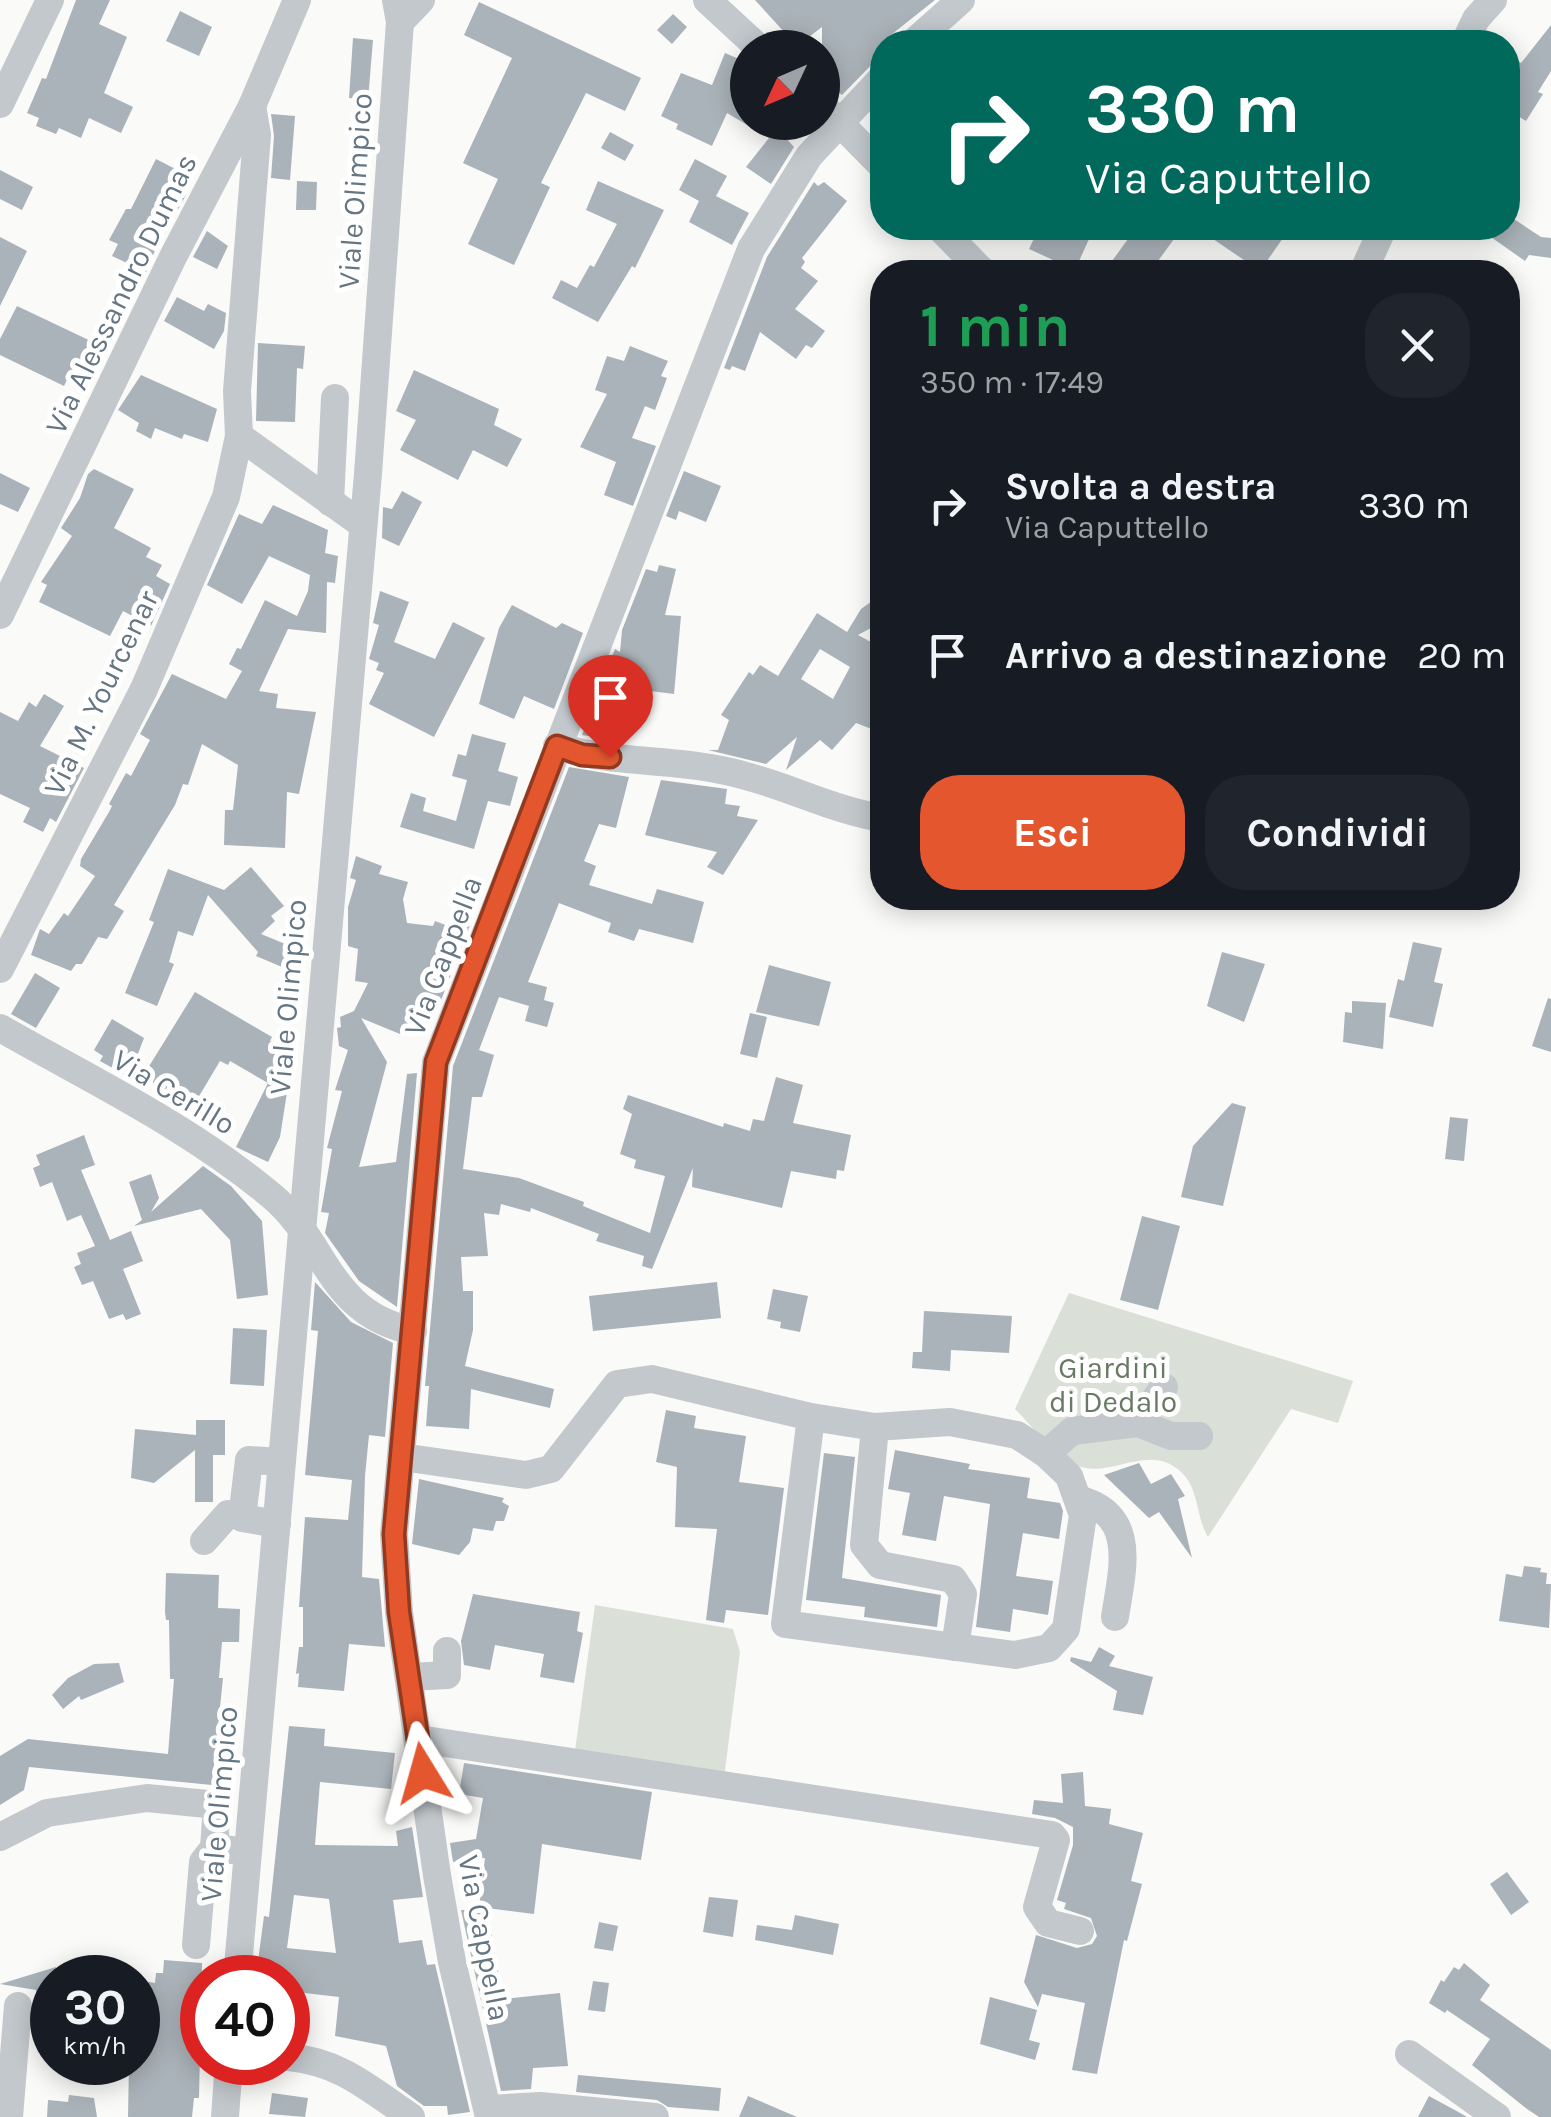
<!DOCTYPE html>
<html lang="it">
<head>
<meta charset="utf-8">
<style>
	:root { --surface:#171b24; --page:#20242c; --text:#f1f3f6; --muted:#9ea1a6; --accent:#e4572e }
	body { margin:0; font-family:Karla,sans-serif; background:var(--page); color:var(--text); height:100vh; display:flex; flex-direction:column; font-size:38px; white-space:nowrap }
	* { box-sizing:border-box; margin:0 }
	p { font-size:32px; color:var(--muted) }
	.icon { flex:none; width:55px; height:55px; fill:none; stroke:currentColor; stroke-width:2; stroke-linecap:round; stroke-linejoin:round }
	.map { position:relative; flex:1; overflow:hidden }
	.side { position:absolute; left:870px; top:260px; width:650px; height:650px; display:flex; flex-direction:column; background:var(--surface); border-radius:40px; box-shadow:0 5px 25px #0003 }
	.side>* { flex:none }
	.banner { position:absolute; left:870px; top:30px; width:650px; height:210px; border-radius:40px; box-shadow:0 5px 25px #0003; background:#00695c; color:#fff; overflow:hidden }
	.needle { width:65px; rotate:226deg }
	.controls { position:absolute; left:730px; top:30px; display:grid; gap:20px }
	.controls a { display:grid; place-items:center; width:110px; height:110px; border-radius:50%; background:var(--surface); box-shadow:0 5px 25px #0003; font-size:50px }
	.speed { position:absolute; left:30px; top:1955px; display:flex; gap:20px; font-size:50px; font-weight:700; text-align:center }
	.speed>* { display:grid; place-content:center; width:130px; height:130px; border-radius:50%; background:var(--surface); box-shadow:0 5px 25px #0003; line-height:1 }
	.speed small { font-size:25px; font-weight:400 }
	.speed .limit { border:15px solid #d22; background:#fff; color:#111 }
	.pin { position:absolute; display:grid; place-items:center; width:85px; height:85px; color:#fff; margin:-102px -42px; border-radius:50% 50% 50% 0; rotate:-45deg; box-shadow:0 0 10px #0007 }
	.pin .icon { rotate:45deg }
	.me { position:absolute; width:110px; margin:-55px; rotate:352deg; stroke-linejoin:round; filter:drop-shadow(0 0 8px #0008) }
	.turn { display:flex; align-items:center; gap:35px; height:210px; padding:0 50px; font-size:45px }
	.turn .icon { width:130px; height:130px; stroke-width:2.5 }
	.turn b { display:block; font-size:70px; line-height:85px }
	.round { display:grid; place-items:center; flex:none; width:105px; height:105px; border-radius:40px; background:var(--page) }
	.summary { display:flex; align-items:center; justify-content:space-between; height:170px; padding:0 50px }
	h1 { font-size:60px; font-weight:700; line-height:75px; color:#1e9e55 }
	.action { display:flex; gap:20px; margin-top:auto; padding:20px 50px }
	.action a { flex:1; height:115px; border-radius:40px; background:var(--accent); color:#fff; font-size:40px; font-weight:700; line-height:115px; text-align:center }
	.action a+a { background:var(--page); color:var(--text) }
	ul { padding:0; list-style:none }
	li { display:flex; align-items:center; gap:30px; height:150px; padding:0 50px }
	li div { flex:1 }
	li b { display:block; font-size:38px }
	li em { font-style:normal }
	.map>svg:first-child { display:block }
</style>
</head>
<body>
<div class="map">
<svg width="1551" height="2117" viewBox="0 0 1551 2117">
	<rect width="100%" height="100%" fill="#fafaf8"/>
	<g fill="#dadfd7">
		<path d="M1069,1293l284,88 -15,42 -47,-14 -83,128c-12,-20 -9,-48 -26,-64 -34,-34 -75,11 -110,-10 -22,-13 -40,-37 -57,-54z"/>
		<path d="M595,1605l138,24 7,23 -17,134 -149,-28z"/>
	</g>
	<g fill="#aab3b9" fill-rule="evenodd">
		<path d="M76,0h34l-11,24 28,13 -23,56 29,14 -12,26 -32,-15 -8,20 -22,-10 -3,6 -20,-8 3,-8 -12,-5 15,-35 4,1z"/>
		<path d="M755,0h180l-53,42v12l-40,41 -20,-15v-53l-25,19z"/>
		<path d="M479,2l162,76 -16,33 -39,-18 -45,90 9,4 -36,78 -46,-21 30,-65 -35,-16 49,-105 -48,-23z"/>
		<path d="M180,11l32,16 -13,29 -33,-15z"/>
		<path d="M673,14l14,13 -15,17 -15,-14z"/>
		<path d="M1551,25v46l-13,21 5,2 -17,27 -18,-11v-35l8,-15 5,3z"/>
		<path d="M353,38l20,2 -5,60 -19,-2z"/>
		<path d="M725,53l23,10v59h34l6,9 -2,7 8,9 -23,37 -25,-17 23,-29 -42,-25 -15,33 -36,-17 2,-5 -17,-8 20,-43 31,12z"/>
		<path d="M271,114l24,2 -5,64 -19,-2 3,-42z"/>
		<path d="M610,132l24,13 -9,16 -24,-13z"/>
		<path d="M156,159l33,17 -8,17 5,2 -11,20 -4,-3 -25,60 -34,-16 6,-12 -9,-4 17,-31h5z"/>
		<path d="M695,159l32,17 -11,20 33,17 -17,32 -43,-23 10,-21 -20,-11z"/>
		<path d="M0,170l33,17 -11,23 -22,-11z"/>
		<path d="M297,181l20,1 -1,28h-20z"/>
		<path d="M598,181l66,29 -29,58 -3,-2 -34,56 -46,-24 9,-18 16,8 13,-23 4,2 23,-43 -31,-14z"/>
		<path d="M814,182l4,4 6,-4 23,19 -45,57 3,4 -4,6 17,13 -23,28 30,22 -13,17 -6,-3 -10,14 -36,-27 -15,39 -13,-5 -2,4 -6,-2 43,-111z"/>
		<path d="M1508,215l33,22 10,1v20l-22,-3 -4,6 -47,-33h30z"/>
		<path d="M1039,228h24l26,11 -14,31 -46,-21z"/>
		<path d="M1136,228h46l-32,44h-46z"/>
		<path d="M1197,228h93l-30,43z"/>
		<path d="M207,231l21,15 -11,23 -24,-12z"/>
		<path d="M0,237l27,14 -27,55z"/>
		<path d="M177,297l27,14 4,-7 18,9 -2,18 -10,18 -50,-28z"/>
		<path d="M17,306l78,37 -11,23 -8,-4 -12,24 -64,-31v-16z"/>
		<path d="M258,343l47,3 -2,23 -6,-1 -2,54 -39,-1z"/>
		<path d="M630,346l38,15 -7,15 6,2 -12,32 -10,-4 -13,32 24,8 -23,60 -29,-11 12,-33 -36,-15 27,-53 -12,-4 12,-34 17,5z"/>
		<path d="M414,370l85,39 -5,16 28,14 -15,28 -34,-17 -15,30 -58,-30 16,-30 -20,-9z"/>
		<path d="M141,375l76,34 -9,33 -24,-8 -2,5 -27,-11 -4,11 -15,-8 3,-8 -21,-13z"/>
		<path d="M94,469l40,20 -20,39 37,20 -5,9 16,8 -6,11 14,8 -19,42 -28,-15 -13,25 -71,-34 8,-17 -6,-3 31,-46 -11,-8 19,-30 8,-24z"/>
		<path d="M684,471l37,15 -15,36 -27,-11 -3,9 -10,-4z"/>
		<path d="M0,473l30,15 -12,24 -18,-8z"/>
		<path d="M402,491l20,11 -23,44 -17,-8 1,-31 9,2z"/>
		<path d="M273,505l55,25 -3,23 13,3 -3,27 -8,-1 -1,51 -38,-4 -29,62 19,3 -2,14 40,4 -17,82 -12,-2 -2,56 -61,-3 1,-35h8l5,-45 -36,-21 -14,41 -5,-1 -8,21 -61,100 10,6 -17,28 -9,-2 -16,27h-6l-5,7 -40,-16 9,-26 9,5 15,-21 4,3 27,-40 -15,-10 1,-7 28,-47 3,-6 -3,-2 17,-31 5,3 19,-36 -10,-6 32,-60 54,25 16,-28 -13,-7 8,-16 4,1 24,-49 32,16 11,-25 2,-16 -41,-19 -27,48 -35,-19 32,-71 23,10z"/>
		<path d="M659,565l17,4 -11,46 16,1 -7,78 -23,-3 -5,14 -16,-6 -14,41 -34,-5 33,-86 5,3 2,-22 24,-61 11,3z"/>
		<path d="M380,591l29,11 -15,40 41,17 18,-37 32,16 -51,99 -65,-33 15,-31 -8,-3 3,-7 -10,-4 10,-34 -6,-2z"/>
		<path d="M882,594v28l-24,13 24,13v31l-12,21 12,6v27l-26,-10 -24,27 -12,-10 -34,30 11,-33 -31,27 -58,-14h10l11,-30 -8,-5 28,-43 4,3 7,-10 18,11 39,-63 30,19 14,-23zM820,649l30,18 -17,32 -32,-20z"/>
		<path d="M512,605l44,23 6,-5 21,10 -29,76 -30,-13 -10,23 -35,-15 20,-76z"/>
		<path d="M44,694l20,12 -24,40 44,22 -28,54 -6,-4 -7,14 -20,-10 7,-14 -30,-14v-82l18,9 11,-19 7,5z"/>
		<path d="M472,734l34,9 -8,28 20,6 -8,29 -22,-5 -14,48 -74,-22 11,-34 15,5 -3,13 33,10 11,-41 -15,-4 6,-22 8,2z"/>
		<path d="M569,767l60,10 -13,51 -17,-4 -15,37 12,5 -7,19 63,19 5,-15 47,13 -11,41 -54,-14 -5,12 -26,-9 3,-9 -52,-20 -31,79 19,5 -3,13 10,3 -7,24 -22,-6 4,-15 -30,-9 -20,53 15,5 -12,42h-10l-9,72 56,9 65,24 -1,4 67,27 15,-57 -31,-8 2,-8 -16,-6 12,-40 -9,-5 5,-14 95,32 1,-4 26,8 3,-12 11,2 12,-44 27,8 -10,38 58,12 -7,36 -7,-1 -1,9 -45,-8 -9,37 -90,-21 1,-19 -41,101 -10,-3 2,-10 -48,-15 3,-7 -68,-26 -1,4 -29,-8 -2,11 -15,-2 4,43 -27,1 2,34h10v39l-8,36 89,23 -4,19 -79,-19 -2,40 -43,-3 3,-40h-4l28,-320z"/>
		<path d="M661,780l66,9 -2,15 15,2 -3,10 21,4 -35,55 -16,-8 10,-15 -72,-17z"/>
		<path d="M356,856l26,10 -3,8 29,8 -5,17 4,24 26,3 2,-5 13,5 6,-16 19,7 -33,86 -16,26 -9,2 -12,-4 -3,7 -39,-16 26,44 -28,105 37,-5 11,-88 10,-1 -20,234 -38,-26 -34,-48 4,-20 -8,-1 11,-63 -5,-1 15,-57 -7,-1 13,-40 -9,-4 -2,-18 4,-1 -1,-10 14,-6 14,-28 -13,-2 3,-32 -10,-3v-39l8,-27 -6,-2z"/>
		<path d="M251,867l33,39 -13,10 4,5 -14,13 29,12 -8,21 -26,-11 2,-4 -50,-57 -15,41 -15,-5 -9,31 5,2 -17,42 -32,-13 29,-71 -5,-2 19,-51 56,21z"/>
		<path d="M1413,942l29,6 -8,34 9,2 -10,43 -44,-10 9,-38 6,2z"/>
		<path d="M1222,952l43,12 -21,58 -37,-16z"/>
		<path d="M769,965l62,17 -12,44 -63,-14z"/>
		<path d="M35,973l25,15 -24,40 -25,-14z"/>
		<path d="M195,992l77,45 -2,4 24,7 -14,89 -12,25 -32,-15 32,-64 -38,-22 -2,4 -8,-4 -28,47 -49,-32z"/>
		<path d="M1548,998l3,1v53l-19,-6z"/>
		<path d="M1352,1001l34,2 -3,46 -40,-7 2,-30 7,1z"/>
		<path d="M750,1013l17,4 -10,41 -17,-4z"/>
		<path d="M112,1019l32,19 -15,39 -29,-16 3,-5 -9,-6z"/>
		<path d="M1232,1103l14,4 -23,99 -42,-9 12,-51z"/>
		<path d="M1450,1117l18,2 -4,42 -19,-2z"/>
		<path d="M84,1135l11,30 -14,5 29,70 21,-9 12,30 -20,8 18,45 -15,6 -3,-6 -14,5 -16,-38 -11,4 -8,-18 7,-3 -4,-11 18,-7 -14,-31 -14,6 -15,-39 -12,5 -7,-19 7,-3 -4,-10z"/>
		<path d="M203,1166l28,20 31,35 6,74 -31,4 -7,-59 -29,-31 -67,17 8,-6 -13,-38 22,-8 8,24 -8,14z"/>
		<path d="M1142,1216l38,10 -22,84 -38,-10z"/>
		<path d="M315,1282l36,40 42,21 -8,94 -16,-2 -4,41 -3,101 17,2 6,68 -36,-3 -5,47 -46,-4 1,-14 -3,1 3,-27h4v-40h-4l6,-90 43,3 4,-40 -47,-5 13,-144 -7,-1z"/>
		<path d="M717,1282l4,36 -128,13 -4,-35z"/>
		<path d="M773,1289l35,7 -8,36 -20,-4 1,-6 -14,-3z"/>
		<path d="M924,1311l88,5 -3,37 -58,-3 -1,21 -38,-3 1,-16h9z"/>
		<path d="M233,1328l34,2 -3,56 -34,-2z"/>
		<path d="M666,1410l30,6 -2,12 52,8 -7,46 45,6 -16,127 -42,-5 -2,13 -18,-3 11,-91 -42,-2 2,-60 -21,-5z"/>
		<path d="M196,1420h29v35h-12v47h-18v-52l-41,33 -23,-5 4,-49 61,6z"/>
		<path d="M895,1450l75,14 -2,5 62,9 -3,20 33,5 3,8 -4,28 -36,-6 -7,43 37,5 -5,34 -35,-6 -3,23 -34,-5 14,-123 -46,-8 -8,45 -34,-6 8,-42 -22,-4z"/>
		<path d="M824,1453l31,4 -13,121 99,17 -4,32 -73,-10 1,-10 -59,-7z"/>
		<path d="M1139,1463l12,21 20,-10 14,22 -7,3 14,59 -33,-46 -10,6 -45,-43z"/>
		<path d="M419,1479l85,19 -2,4 7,4 -5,15h-8l-3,10 -20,-3 -3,14 -11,13 -47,-11z"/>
		<path d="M1524,1566l17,2 -1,4 7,1 -1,11h5l-2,44 -50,-7 7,-47 16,3z"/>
		<path d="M166,1573l53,2 -1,33 22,1 -1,33h-17l-3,36h4l-11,107 -183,-18 -5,23 -24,15v-49l28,-17 140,15 6,-75h-4l-1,-59h-3l-1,-8z"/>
		<path d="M473,1594l107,18 -3,19 6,2 -9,50 -34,-6 4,-23 -49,-9 -5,25 -26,-5 -3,-24z"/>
		<path d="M1099,1647l16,9 -6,10 44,11 -10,38 -30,-5 4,-19 -47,-30 1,-4 20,5z"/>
		<path d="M119,1663l5,19 -43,18 -2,-4 -16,13 -11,-14 16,-17 26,-14z"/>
		<path d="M289,1726l36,3 -1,17 71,7 -4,36 -71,-7 -5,63 83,1 -2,-15 16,-4 11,70 -30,3 6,43 23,-3 5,25 8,-1 35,148 -22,3 -1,-9h-23l-27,-20 -11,-40 -51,-10 4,-39 -51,-6v-13h-13l2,-15 -19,-2 6,-45 5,1zM294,1895l35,4 7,54 -49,-5z"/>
		<path d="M464,1763l188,29 -11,68 -99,-16 -8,70 -55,-7 6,-49 -32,4 -3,-19 26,-4 7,-41 -24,-4z"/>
		<path d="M1083,1772l2,34 26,3 -2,15 34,9 -12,48 11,3 -15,57 -3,-1 -27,134 -25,-4 13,-67 -43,-9 -4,13 -14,-25 12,-47 41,13 15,-4 5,-8 -6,-18 -27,-9 2,-6 -9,-3 16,-55v-18l-18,-9 -23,-4 2,-14 29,3 -2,-29z"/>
		<path d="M1507,1872l22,30 -18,13 -21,-31z"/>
		<path d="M709,1897l29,3 -5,37 -30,-5z"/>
		<path d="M461,1910h26l16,89 57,-6 8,73 -35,2 -2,21 -30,2z"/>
		<path d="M795,1915l44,9 -6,31 -78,-15 2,-15 35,5z"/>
		<path d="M599,1922l19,4 -5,25 -19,-3z"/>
		<path d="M164,1960l38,3 -3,135h-5l-2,19h-64l1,-55h9v-82l17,3 1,-10h7z"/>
		<path d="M1464,1963l26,22 -10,15 71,50v67h-12l-12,-8 -55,-44 18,-26 -43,-29 -2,3 -16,-10 12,-23 3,2 10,-15 5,3z"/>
		<path d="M56,1967l-4,71 -17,-2 1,-46 -36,-6z"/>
		<path d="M593,1981l16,2 -4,29 -17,-2z"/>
		<path d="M990,1997l47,13 -8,30 11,3 -5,17 -55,-16z"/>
		<path d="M578,2075l143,13 -2,23 -51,-4 -11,-7 -81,-8z"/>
		<path d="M272,2093l36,5 -3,19 -36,-3z"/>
		<path d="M69,2095l25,3 3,19h-50l1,-17 20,2z"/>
		<path d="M748,2096l49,21h-58z"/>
		<path d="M1429,2096l33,18 5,3h-49z"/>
	</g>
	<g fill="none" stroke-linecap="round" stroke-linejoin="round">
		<g stroke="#c3c8cc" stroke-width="28">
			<path d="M707,0l52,48"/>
			<path d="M400,22l21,-22"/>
			<path d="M914,42l47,-42"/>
			<path d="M1465,42l11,-23 17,-19"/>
			<path d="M0,104l50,-104"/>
			<path d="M822,105l60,61"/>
			<path d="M940,228l43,44"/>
			<path d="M1363,272l20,-44"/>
			<path d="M239,436l124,89"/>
			<path d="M330,502l5,-104"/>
			<path d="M0,615l174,-360 78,-149 45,-106"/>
			<path d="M557,746c54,18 113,12 169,25 54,11 102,38 156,47"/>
			<path d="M0,969l144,-280 82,-192 13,-61 -2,-45 20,-256 -5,-29"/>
			<path d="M0,1028c93,53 191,100 273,169 54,46 55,116 140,134"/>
			<path d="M1138,1423l26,-36"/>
			<path d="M875,1427l-11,118 16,20 73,14 10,15 -8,53"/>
			<path d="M1046,1454l26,-23 66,-8 33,13h28"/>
			<path d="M402,1457l124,18 25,-6 66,-85 35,-5 159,38 64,10 75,-5 67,13 29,19 23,22 14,39 -17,114 -17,19 -34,7 -230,-31 26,-207"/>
			<path d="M1078,1499c61,16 44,71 37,118"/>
			<path d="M277,1524l-35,-6 7,-58 32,2"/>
			<path d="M204,1541l24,-27"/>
			<path d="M409,1677l38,-2v-24"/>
			<path d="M419,1739l633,96 4,5 -19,67 11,16 32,8"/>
			<path d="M0,1837l47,-24 100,-15 70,7 -3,43"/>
			<path d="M196,1945l7,-83 11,-14 17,2"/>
			<path d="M237,1978l131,-1504 32,-452 -4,-22"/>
			<path d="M1409,2054l88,63"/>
			<path d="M288,2057c53,5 80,31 123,60"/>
			<path d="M488,2109l52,-3 115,11"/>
			<path d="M9,2117l9,-111"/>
			<path d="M225,2117l4,-55"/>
			<path d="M489,2117l-37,-155 -15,-87 -38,-263 -5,-78 42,-472 315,-813 58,-93 73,-78"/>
		</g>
	</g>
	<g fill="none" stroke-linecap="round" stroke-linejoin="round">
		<defs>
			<path id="route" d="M423,1773l-24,-161 -5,-78 42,-472 121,-316 25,9 28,2"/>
		</defs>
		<use href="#route" stroke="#94391e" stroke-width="25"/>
		<use href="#route" stroke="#e4572e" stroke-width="18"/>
	</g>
	<g text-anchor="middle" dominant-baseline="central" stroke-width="10" stroke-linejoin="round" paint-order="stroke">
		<g font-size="30" fill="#657683" stroke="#fff">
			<text transform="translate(355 191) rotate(-86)">Viale Olimpico</text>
			<text transform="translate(121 294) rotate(-64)">Via Alessandro Dumas</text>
			<text transform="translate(101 693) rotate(-64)">Via M. Yourcenar</text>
			<text transform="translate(443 956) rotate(-69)">Via Cappella</text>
			<text transform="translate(288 997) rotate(-85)">Viale Olimpico</text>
			<text transform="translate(174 1092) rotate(31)">Via Cerillo</text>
			<text transform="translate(219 1804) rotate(-85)">Viale Olimpico</text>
			<text transform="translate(484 1938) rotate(79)">Via Cappella</text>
		</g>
		<g font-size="30" fill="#687a64" stroke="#fff">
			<text x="1113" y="1368">Giardini<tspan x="1113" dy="34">di Dedalo</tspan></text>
		</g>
	</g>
</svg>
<div class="controls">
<a><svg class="needle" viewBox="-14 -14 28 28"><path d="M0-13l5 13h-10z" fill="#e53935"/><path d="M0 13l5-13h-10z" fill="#9ea1a6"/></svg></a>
</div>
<div class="speed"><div>30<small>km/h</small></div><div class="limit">40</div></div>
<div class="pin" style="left:610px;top:757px;background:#d93025"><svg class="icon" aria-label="arrive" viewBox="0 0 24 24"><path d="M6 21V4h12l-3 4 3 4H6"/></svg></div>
<svg class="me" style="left:423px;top:1773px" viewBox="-20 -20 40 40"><path d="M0-17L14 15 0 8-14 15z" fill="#e4572e" stroke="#fff" stroke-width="4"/></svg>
<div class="banner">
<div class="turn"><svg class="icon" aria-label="right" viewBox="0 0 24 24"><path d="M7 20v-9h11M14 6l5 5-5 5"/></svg><div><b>330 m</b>Via Caputtello</div></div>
</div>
<section class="side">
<div class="summary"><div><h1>1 min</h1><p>350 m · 17:49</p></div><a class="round"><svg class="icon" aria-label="close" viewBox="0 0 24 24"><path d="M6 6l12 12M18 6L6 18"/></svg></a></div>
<ul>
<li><svg class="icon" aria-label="right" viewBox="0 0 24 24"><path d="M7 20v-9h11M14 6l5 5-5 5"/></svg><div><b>Svolta a destra</b><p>Via Caputtello</p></div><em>330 m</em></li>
<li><svg class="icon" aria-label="arrive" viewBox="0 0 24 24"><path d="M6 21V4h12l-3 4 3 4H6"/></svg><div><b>Arrivo a destinazione</b></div><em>20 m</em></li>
</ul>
<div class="action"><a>Esci</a><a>Condividi</a></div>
</section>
</div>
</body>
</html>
